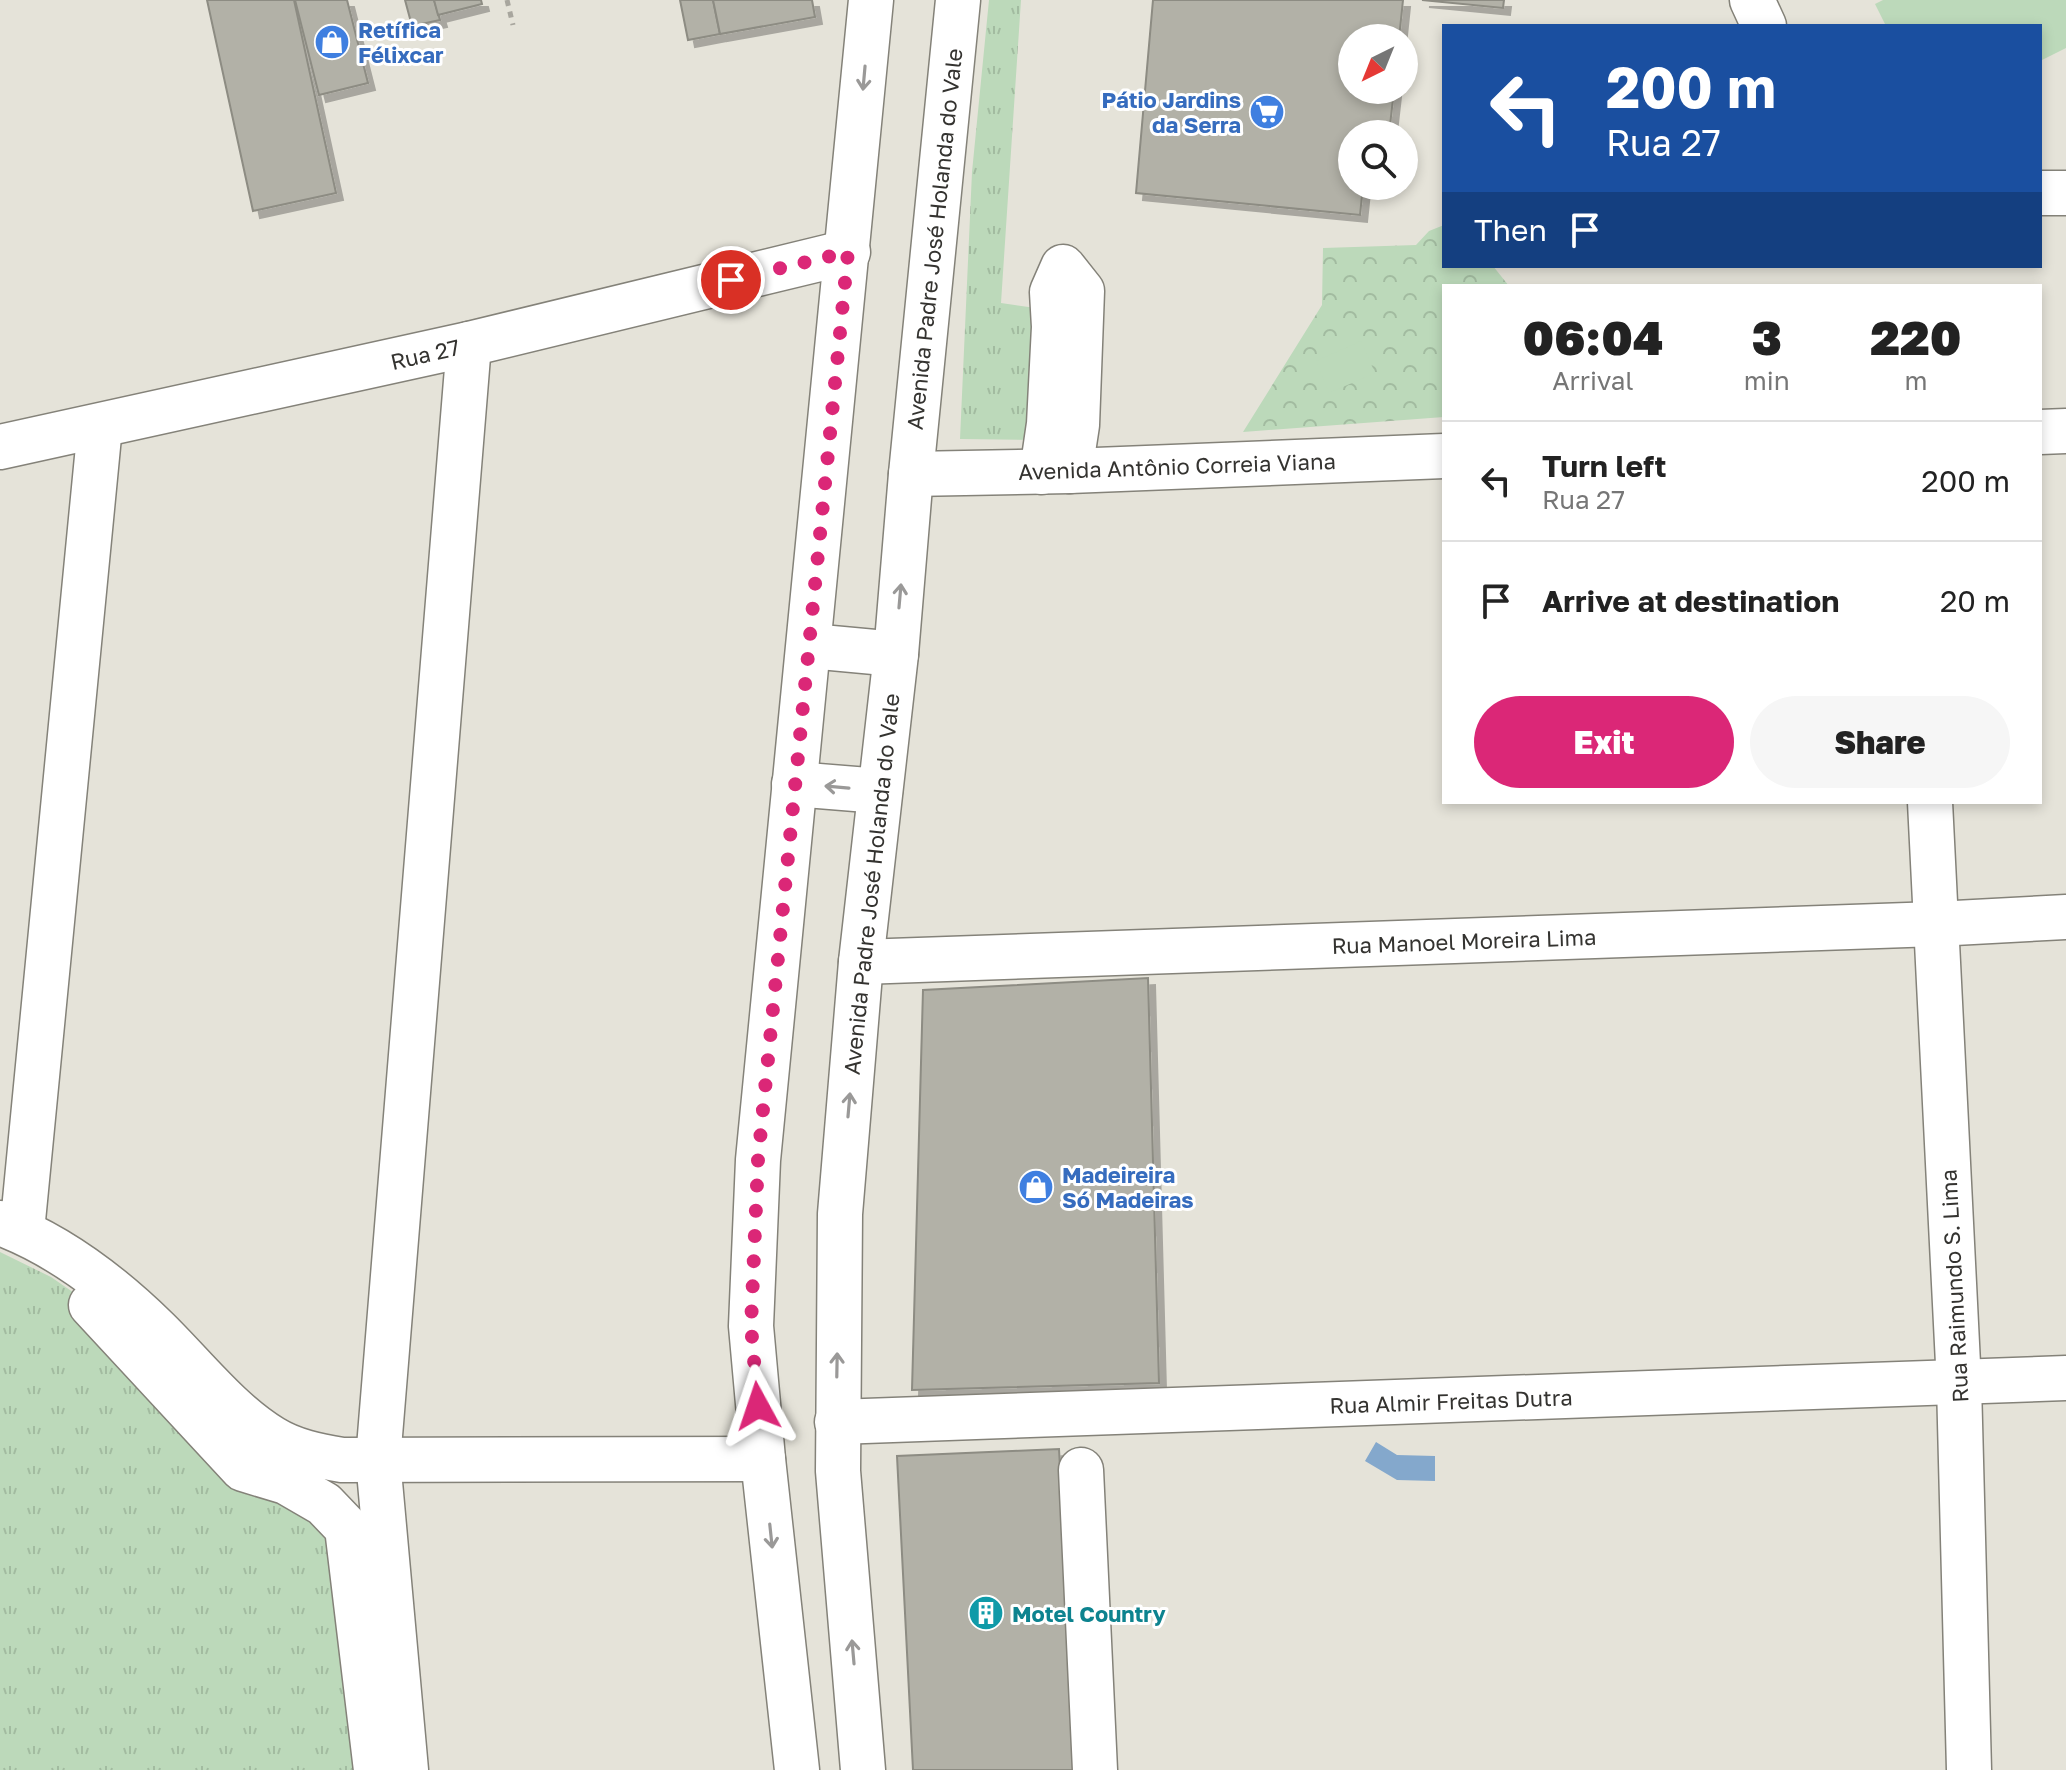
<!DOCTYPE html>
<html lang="en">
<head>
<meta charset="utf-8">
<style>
	:root { --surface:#fff; --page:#f6f6f6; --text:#222; --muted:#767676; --line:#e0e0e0; --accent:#db2777 }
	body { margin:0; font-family:"Golos Text",sans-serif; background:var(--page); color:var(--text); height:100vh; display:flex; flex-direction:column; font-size:30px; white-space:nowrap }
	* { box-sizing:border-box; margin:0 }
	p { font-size:26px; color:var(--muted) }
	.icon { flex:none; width:44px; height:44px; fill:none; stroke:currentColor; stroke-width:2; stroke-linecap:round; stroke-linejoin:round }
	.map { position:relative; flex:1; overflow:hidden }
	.panel { position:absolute; left:1442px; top:284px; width:600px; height:520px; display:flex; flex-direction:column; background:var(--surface); border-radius:0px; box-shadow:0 4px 12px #0003 }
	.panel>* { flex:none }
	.hud { position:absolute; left:1442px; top:24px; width:600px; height:244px; border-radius:0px; box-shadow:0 4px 12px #0003; background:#1a4fa0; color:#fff; overflow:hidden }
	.needle { width:52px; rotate:223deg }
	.buttons { position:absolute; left:1338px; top:24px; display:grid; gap:16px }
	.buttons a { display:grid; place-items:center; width:80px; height:80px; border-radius:50%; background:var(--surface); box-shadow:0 4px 12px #0003; font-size:40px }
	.pin { position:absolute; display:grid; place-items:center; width:68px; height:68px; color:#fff; margin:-34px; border:4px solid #fff; border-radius:50%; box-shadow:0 2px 8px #0007 }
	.me { position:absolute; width:88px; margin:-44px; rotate:355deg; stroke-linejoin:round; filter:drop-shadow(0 0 6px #0008) }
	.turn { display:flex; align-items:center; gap:28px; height:168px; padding:0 32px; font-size:36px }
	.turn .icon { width:104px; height:104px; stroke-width:2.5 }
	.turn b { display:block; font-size:56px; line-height:68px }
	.then { display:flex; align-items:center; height:76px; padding:0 32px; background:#0003; gap:16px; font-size:30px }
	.eta { display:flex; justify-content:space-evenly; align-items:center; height:136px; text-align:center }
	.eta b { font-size:48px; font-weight:800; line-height:56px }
	.action { display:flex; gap:16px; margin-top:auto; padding:16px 32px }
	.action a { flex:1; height:92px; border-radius:48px; background:var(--accent); color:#fff; font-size:32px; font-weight:800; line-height:92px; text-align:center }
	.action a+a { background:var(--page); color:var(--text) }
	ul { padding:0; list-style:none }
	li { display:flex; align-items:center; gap:24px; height:120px; padding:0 32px; border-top:2px solid var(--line) }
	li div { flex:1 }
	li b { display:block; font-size:30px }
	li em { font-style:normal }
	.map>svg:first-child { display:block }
</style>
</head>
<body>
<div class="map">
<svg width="2066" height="1770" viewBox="0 0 2066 1770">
	<defs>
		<pattern id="grass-tufts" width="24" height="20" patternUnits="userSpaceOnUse" patternTransform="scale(2)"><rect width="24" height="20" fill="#bcd9ba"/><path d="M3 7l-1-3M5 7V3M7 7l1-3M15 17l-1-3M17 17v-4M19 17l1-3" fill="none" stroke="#a2bba0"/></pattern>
		<pattern id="forest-crowns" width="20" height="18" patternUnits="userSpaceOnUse" patternTransform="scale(2)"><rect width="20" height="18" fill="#bcd9ba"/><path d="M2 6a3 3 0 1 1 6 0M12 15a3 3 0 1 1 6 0" fill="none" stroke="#a2bba0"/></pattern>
		<filter id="shadow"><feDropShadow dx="7" dy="7" stdDeviation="0" flood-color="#0004"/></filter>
	</defs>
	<rect width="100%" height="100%" fill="#e5e3d9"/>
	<g fill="url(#grass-tufts)">
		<path d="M989,0h32l-20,303 42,6 -7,131 -76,-1 12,-267z"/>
		<path d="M0,1252l51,25 42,29 231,198 52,266h-376z"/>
	</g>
	<path fill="url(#forest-crowns)" d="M1444,225v41h49l16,20h-65v131l-201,15 79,-127 1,-57 93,-3 13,-14z"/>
	<g fill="#bcd9ba">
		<path d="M1883,0h183v48l-26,13v-35h-154l-11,-22z"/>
		<path d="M1361,341l14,32 -46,20 -13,-32z"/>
	</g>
	<path fill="#84a8cc" d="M1376,1442l21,13 38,1v25l-38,-1 -32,-19z"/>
	<g fill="#b2b1a7" stroke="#8d8c83" stroke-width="2" filter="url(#shadow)">
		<path d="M207,0h87l42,193 -83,18z"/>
		<path d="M295,0h52l21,83 -49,12z"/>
		<path d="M405,0h29l6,20 -28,6z"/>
		<path d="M434,0h47l1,4 -44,11z"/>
		<path d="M680,0h33l7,34 -32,6z"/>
		<path d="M713,0h99l3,17 -95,17z"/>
		<path d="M1153,0h250l-4,38h-47v52h42l-5,44h-37v52h11l-3,29 -224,-22z"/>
		<path d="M1422,0h82l-1,8z"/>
		<path d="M1148,978l11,405 -247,7 11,-400z"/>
		<path d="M1059,1449l17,321h-163l-16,-314z"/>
	</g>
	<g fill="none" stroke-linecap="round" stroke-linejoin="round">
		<defs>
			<g id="minor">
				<path d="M1752,0l12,26"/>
				<path d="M2040,193h26"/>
				<path d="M2040,432l26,-1"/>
				<path d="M0,447l469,-103 379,-92"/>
				<path d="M1042,472l7,-48 5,-97 -2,-35 11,-25 19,24 -5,134 -7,46"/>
				<path d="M911,474l159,-3 374,-15"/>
				<path d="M1930,802l29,582 10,386"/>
				<path d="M861,962l1075,-38 130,-7"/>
				<path d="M0,1223c59,22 111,62 156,106 37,36 72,82 116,109 21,13 46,18 70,22l421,-1"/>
				<path d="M22,1231l78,-805"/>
				<path d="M91,1305l152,164 43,13 38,22 23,24 29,242"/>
				<path d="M837,1422l1229,-44"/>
				<path d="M1081,1470l14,300"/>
				<path d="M406,1770l-28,-310 91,-1116"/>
			</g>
			<g id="major">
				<path d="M810,646l86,8"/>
				<path d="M794,784l86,7"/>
				<path d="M797,1770l-34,-311 -12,-133 7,-166 113,-1160"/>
				<path d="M863,1770l-25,-299 2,-257 21,-252 35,-308 15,-180 47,-474"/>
			</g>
		</defs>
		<use href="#minor" stroke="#848279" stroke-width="47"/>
		<use href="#major" stroke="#848279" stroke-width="47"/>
		<path stroke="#a8a69e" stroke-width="5" stroke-dasharray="6 6" stroke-linecap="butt" d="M507,0l6,25"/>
		<use href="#minor" stroke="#fff" stroke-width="44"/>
		<use href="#major" stroke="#fff" stroke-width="44"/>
	</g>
	<defs><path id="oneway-shaft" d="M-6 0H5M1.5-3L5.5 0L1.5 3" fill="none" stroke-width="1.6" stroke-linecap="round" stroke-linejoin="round" transform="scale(2)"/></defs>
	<g stroke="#9a9998">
		<use href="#oneway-shaft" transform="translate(864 78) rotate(95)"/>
		<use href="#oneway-shaft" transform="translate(900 596) rotate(-85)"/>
		<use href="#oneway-shaft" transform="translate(837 787) rotate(-175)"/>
		<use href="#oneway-shaft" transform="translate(849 1105) rotate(-85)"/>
		<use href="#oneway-shaft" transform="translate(837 1365) rotate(-89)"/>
		<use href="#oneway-shaft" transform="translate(771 1536) rotate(84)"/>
		<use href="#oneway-shaft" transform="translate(853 1652) rotate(-95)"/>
	</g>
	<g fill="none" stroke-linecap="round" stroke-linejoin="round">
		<path stroke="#db2777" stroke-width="14" stroke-dasharray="0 25.2" d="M731,280l117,-28 -90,908 -7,166 7,80"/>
	</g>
	<defs>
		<symbol id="shop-disc" viewBox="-11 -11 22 22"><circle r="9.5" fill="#3f7fe0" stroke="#fff"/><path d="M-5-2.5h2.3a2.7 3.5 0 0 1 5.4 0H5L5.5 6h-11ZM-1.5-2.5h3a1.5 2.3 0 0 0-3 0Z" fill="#fff"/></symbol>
		<symbol id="supermarket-disc" viewBox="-11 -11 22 22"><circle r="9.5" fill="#3f7fe0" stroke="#fff"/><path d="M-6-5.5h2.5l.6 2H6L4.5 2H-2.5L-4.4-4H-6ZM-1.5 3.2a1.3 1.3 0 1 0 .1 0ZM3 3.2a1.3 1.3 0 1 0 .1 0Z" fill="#fff"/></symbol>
		<symbol id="building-disc" viewBox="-11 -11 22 22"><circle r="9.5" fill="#0f9aa8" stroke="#fff"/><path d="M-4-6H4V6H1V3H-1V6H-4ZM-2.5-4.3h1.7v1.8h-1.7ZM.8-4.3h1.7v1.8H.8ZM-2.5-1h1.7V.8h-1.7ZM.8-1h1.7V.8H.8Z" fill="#fff"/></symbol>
	</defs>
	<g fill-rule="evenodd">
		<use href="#shop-disc" x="312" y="22" width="40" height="40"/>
		<use href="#supermarket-disc" x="1247" y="92" width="40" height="40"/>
		<use href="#shop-disc" x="1016" y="1167" width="40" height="40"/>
		<use href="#building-disc" x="966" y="1593" width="40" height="40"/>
	</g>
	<g text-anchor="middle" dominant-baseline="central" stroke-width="6" stroke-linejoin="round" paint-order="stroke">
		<g font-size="22" font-weight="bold" fill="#366cbe" stroke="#fff" text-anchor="start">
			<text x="358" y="29">Retífica<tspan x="358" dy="25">Félixcar</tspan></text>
			<text x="1241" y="99" text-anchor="end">Pátio Jardins<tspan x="1241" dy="25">da Serra</tspan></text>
			<text x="1062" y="1174">Madeireira<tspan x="1062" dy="25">Só Madeiras</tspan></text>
		</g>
		<g font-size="22" fill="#343330" stroke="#fff">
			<text transform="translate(934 239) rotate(-84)">Avenida Padre José Holanda do Vale</text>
			<text transform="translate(425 354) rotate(-13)">Rua 27</text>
			<text transform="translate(1177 466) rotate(-2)">Avenida Antônio Correia Viana</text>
			<text transform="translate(871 884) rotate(-84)">Avenida Padre José Holanda do Vale</text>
			<text transform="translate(1464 941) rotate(-2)">Rua Manoel Moreira Lima</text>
			<text transform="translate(1954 1286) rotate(-93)">Rua Raimundo S. Lima</text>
			<text transform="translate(1451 1401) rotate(-2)">Rua Almir Freitas Dutra</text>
		</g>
		<g font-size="22" font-weight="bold" fill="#0d838f" stroke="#fff" text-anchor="start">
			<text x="1012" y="1613">Motel Country</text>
		</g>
	</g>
</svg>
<div class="buttons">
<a><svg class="needle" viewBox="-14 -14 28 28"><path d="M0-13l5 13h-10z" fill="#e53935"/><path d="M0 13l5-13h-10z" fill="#767676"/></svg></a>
<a><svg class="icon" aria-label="search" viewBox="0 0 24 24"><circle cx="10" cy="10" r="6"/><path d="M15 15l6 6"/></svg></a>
</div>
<div class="pin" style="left:731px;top:280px;background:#d93025"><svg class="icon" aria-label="arrive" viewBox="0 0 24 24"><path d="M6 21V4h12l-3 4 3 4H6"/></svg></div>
<svg class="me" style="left:758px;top:1406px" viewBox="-20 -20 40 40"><path d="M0-17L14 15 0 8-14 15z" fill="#db2777" stroke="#fff" stroke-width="4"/></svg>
<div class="hud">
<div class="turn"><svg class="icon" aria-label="left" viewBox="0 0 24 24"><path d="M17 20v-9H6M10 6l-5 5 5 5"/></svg><div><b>200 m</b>Rua 27</div></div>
<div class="then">Then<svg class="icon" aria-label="arrive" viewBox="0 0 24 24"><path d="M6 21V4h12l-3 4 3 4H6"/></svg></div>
</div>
<section class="panel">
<div class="eta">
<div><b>06:04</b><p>Arrival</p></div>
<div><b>3</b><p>min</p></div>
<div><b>220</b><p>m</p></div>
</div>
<ul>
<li><svg class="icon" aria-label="left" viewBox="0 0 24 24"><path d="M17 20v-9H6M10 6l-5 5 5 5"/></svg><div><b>Turn left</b><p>Rua 27</p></div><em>200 m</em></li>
<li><svg class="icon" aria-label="arrive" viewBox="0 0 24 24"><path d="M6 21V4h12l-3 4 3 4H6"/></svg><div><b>Arrive at destination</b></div><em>20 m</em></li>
</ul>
<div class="action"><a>Exit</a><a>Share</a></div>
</section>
</div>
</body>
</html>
